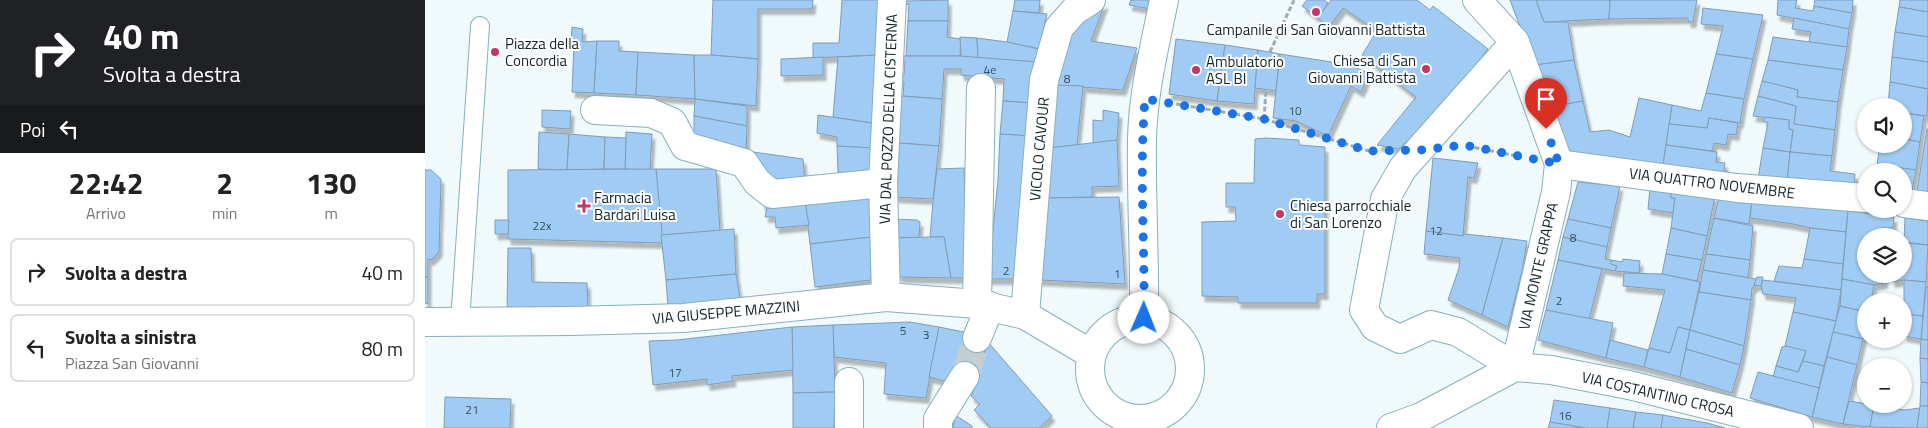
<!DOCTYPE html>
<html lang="it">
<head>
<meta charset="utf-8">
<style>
	:root { --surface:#fff; --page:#f6f6f6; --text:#222; --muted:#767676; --line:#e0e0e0 }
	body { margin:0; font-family:"Titillium Web",sans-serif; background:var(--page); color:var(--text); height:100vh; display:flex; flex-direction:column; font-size:19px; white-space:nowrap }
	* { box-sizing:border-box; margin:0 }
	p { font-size:16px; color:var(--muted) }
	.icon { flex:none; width:28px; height:28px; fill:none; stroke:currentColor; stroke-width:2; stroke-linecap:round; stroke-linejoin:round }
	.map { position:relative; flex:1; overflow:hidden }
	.side { display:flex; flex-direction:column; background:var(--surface); width:425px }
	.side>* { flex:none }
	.guide { background:#202124; color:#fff; overflow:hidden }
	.tools { position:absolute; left:1432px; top:98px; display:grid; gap:10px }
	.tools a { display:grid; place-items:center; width:55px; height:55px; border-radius:50%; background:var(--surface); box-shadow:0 1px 4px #0004; font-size:25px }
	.pin { position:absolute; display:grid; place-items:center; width:42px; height:42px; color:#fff; margin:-51px -21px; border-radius:50% 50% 50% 0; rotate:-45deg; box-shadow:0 0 5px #0007 }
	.pin .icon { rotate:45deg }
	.me { position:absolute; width:55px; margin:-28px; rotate:1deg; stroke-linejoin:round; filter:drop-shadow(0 0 4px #0008) }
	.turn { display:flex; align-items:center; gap:18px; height:105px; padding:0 20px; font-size:22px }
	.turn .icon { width:65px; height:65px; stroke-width:2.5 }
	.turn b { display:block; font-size:35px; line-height:42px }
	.then { display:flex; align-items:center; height:48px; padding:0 20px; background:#0003; gap:10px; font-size:19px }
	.eta { display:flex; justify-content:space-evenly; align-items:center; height:85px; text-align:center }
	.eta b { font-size:30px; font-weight:700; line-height:35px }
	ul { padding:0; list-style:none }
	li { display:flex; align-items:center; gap:15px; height:68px; margin:0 10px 8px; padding:0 10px; border:2px solid var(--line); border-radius:8px }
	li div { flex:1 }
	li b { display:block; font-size:19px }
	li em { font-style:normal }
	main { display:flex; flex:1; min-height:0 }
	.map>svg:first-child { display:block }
</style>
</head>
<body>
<main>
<section class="side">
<div class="guide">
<div class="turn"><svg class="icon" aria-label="right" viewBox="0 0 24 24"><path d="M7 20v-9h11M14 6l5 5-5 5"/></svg><div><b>40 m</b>Svolta a destra</div></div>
<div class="then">Poi<svg class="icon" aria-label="left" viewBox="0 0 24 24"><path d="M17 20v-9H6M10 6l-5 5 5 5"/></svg></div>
</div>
<div class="eta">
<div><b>22:42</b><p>Arrivo</p></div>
<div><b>2</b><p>min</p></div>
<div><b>130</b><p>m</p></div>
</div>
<ul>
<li><svg class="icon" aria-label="right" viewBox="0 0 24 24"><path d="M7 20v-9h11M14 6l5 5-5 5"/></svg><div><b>Svolta a destra</b></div><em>40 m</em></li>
<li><svg class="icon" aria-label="left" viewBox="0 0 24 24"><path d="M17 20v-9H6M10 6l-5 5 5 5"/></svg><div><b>Svolta a sinistra</b><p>Piazza San Giovanni</p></div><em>80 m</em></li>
</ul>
</section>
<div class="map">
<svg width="1503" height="428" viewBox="0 0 1503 428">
	<defs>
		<filter id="shadow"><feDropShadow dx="3" dy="5.5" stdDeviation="1" flood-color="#0004"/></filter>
	</defs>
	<rect width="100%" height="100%" fill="#f0f9fb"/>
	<g fill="#a0cbf4" stroke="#819cb5" filter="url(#shadow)">
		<path d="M288,0h100l-1,9h-54v50l-47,-4z"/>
		<path d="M417,0h39l-4,55 -64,3v-15h26z"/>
		<path d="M523,0v21h-40l1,-17 -4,1 1,-4z"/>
		<path d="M590,0h25l-1,13 -26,-2z"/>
		<path d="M705,0h21l-1,9 -21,-4 2,-5z"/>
		<path d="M882,0h17l4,3 -10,15 -16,-12z"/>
		<path d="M906,0h86l13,10 3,-4 55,43 -39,52 -50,48 -22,-4 39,-48 -54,-42 15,-24 -34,-23 -14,19 -11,-9z"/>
		<path d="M1085,0h26l8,22h24l6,38 -39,5z"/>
		<path d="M1111,0h74l-1,19 -65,3z"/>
		<path d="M1185,0h87l-4,22h-5v-4l-79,1z"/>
		<path d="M1353,0h19l-2,8 18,3 1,-5 38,7 -3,16 -72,-14z"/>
		<path d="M1390,0h38l-1,13 -38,-7z"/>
		<path d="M1475,0h28v12l-29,-5z"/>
		<path d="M680,3l-14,38 46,7 -14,42 -69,-5 12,-48 26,-29z"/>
		<path d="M1474,7l29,5v25l-33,-5z"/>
		<path d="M1278,8l60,7 -10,44 -37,-5 7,-28 -22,-2z"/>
		<path d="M588,11l34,3 -8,35 -32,-7z"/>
		<path d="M1369,18l55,11 -2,18 -38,-5 2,-10 -19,-3z"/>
		<path d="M483,21h40l-1,16 14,2 -1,17h-54z"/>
		<path d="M147,27l11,2 -1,13 15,-1 -3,52 -22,-1 2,-50h-3z"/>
		<path d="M1470,32l33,5v25l-36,-5z"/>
		<path d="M535,37l17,1 1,20 -17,-1z"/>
		<path d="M1348,37l74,10 -4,23 -75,-10z"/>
		<path d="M552,38l30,4 32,7 -2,13 -59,-4z"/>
		<path d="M751,39l49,6 -8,56 -48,-7z"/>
		<path d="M172,41h22v10l19,1 -2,43 -42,-2z"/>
		<path d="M800,45l33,5 -4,54 -37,-3z"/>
		<path d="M833,50l22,4 -4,37 -21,-3z"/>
		<path d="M213,52l56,3 1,44 -59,-4z"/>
		<path d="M855,54l71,11 18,9 -8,18 -10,-6 -23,50 -32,-15 -23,-3z"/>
		<path d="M1291,54l37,5 -9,40 -38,-6z"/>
		<path d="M269,55h17l47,4 -2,47 -61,-7z"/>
		<path d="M452,55l-5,68 -39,-6 5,-60z"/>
		<path d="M478,56h57l77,6 -4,41 -30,-2 1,-22 -43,-4v-6h-17l-2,30 -39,-3 1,-14h-3v-6l3,-1 1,-14h-2z"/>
		<path d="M398,57v18l-42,1v-17z"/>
		<path d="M1467,57l36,5v27l-38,-7z"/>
		<path d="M1149,60l9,41 -32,6 -16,-42z"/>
		<path d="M1343,60l75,10 -5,32 -41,-5 1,-7 -36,-9z"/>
		<path d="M1337,81l36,9 -1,7 41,5 -3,28 -41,-6 2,-18 -38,-10z"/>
		<path d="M1465,82l38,7 -1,27 -23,-3v-7h-16z"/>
		<path d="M629,85l29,1 -6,59 -29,3z"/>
		<path d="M1281,93l38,6 -4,24 -31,-5 -2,10 -38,-4 3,-19 29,6z"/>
		<path d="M476,96l41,3 -3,47 -41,-3z"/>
		<path d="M1333,96l38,10 -2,18 41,6 -3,26 -42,-4 3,-22 -4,-1v-9l-36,-4z"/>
		<path d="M1214,98l33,7 -9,60 -96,-14 -16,-44 32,-6 7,31 19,-2 21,7z"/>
		<path d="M270,99l52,7v20l-53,-10z"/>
		<path d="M578,101l30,2 -3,33 -30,-2z"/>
		<path d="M117,110l29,1 -1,18 -28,-2z"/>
		<path d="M678,110l16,3 -2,27 -24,3v-23l10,1z"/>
		<path d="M1479,113l20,3 -4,26 -16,-3z"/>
		<path d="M393,115l54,8 1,25 -36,-2v-9l-20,-4z"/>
		<path d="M269,116l53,10 -1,25 -52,-9z"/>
		<path d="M1340,117l24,3v9l4,1 -3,22 -27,-4 5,-25 -5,-2z"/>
		<path d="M1284,118l29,5 -2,12 -8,-1 -2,11 -12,-2 -2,8 -46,-6 3,-21 38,4z"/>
		<path d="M1502,129h1v69l-12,-1z"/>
		<path d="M114,132l30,2 -2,36 -29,-1z"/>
		<path d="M201,132l26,2 -2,36 -25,-1z"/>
		<path d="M144,134l36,3 -1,32 -37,1z"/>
		<path d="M575,134l30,2 -12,143h-30l10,-99z"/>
		<path d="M180,137l21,1 -1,31h-21z"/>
		<path d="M841,138l33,2v5l26,2v147h-8v9h-79v-6l-36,-1v-74l34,-1 -1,-14h-9v-24h28l1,-44z"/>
		<path d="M1479,139l16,3 -4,28 -39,-5 3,-21h24z"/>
		<path d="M692,140l2,46 -27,1v10l-48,1 4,-50z"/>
		<path d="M473,143l41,3 -6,53 -38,-2z"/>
		<path d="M1241,145l51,7 -1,10 9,1 -1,11 -61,-9z"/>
		<path d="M412,146l36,2 -1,26 -34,-2z"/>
		<path d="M1338,148l27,4 -3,31 -29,-4z"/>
		<path d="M321,151l57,8 2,25 -35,-3z"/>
		<path d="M1365,152l42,4 -2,15 25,3 -1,15 -67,-6z"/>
		<path d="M1008,158l45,5 -4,15 -6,-1 -5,59 -37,-5z"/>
		<path d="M1452,165l39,5 -5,26 -7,-1v-24h-28z"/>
		<path d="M539,168l3,110h-16l-7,-41h-14l3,-36 4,-32z"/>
		<path d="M231,169h60l4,62 -59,4z"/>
		<path d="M231,169l7,74 -155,-4v-69z"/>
		<path d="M0,170h6l10,9 -2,73 -8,8 -3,-1v18h-3z"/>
		<path d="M1153,182l42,4 -9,42 -43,-9z"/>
		<path d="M1225,188l21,2v8h4l-2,15 -25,-4z"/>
		<path d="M1246,190l44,6 -8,40 -36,-8 4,-30h-4z"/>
		<path d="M447,197l-1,40 -61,7 -5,-42z"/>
		<path d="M694,197l6,87 -86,-4 5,-82z"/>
		<path d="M1294,197l33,4 -3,23 -35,-6z"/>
		<path d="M338,199l42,3 4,23 -33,3 -1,-11h-10l2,-10 -5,-3z"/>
		<path d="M1327,201l96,10 -2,21 -36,-4 -17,-4 -43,-6z"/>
		<path d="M1423,211l46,6 -1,11h-11l-1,8h-15v38h20l-2,9 -10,2 -32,-6z"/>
		<path d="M1289,218l39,8 -3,34 -44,-6z"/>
		<path d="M1480,218l23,3v24l-24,-3z"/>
		<path d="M468,219l24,1 3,2 -1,16h-27z"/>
		<path d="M1143,219l43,9 -4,19 -44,-10z"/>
		<path d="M70,220h14l-1,14h-13z"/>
		<path d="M1246,228l36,8 -5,24 -36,-6z"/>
		<path d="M1385,228l36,4 -3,32 -39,-5z"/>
		<path d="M309,229l2,45 -70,6 -5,-45z"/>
		<path d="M1001,231l37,5 1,-2 39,4 -21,77 -34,-15 11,-32 1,-10 -36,-4z"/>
		<path d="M446,237v43l-56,7 -5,-43z"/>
		<path d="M506,237h13l7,41 -52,-1 -7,-39z"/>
		<path d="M1138,237l44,10 -2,12 6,1v4l6,2 -2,5 -57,-11z"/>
		<path d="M1078,238l24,3 -5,30 -14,56 -26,-12z"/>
		<path d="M1480,243l23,2 -2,37 -22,-2 -12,2v-7l12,-1v-2z"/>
		<path d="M83,248h23l1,34 55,1 1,26 -81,1z"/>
		<path d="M1241,254l36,6 -5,21 -35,-7z"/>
		<path d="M1281,254l44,6 -2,18 -45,-8z"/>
		<path d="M1198,259l17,2 -1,12 -24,-2 2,-5 -6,-2v-4l11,2z"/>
		<path d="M1379,259l39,5 -2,26 -67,-9 5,-15 23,2z"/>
		<path d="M1133,260l44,9 -13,50 -43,-9z"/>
		<path d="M1278,270l53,9 -2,8 -2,1 -1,12 -52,-8z"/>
		<path d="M1199,273l38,1 38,8 -10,48 -12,-3 -8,26 -21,-5 16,-58 -42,-4z"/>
		<path d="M311,274l4,24 -72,9 -2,-27z"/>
		<path d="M0,277h3v27l-3,-1z"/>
		<path d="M1332,277h6l-2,9 -7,-1z"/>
		<path d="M1417,279l32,6 -3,16h-5v11l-26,-6z"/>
		<path d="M1338,280l78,10 -5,31 -43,-9 3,-14 -33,-4 -2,-8z"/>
		<path d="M1479,280l22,2 -3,34 -19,-2z"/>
		<path d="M1501,287h2v53l-7,-1z"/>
		<path d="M1274,292l52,8 -7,46 -54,-16z"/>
		<path d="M1415,306l26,6v15l-3,12 -30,-7z"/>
		<path d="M1121,310l67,13 -7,35 -68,-18z"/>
		<path d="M1368,312l43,9 -12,45 -21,-5 3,-10 -21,-5z"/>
		<path d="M1479,314l19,2 -2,23 -17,-3z"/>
		<path d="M485,322l29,5 -13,71 -42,-4 2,-31 -52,-6 -1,-32z"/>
		<path d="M408,325l2,67 -42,1 -1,-66z"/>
		<path d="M367,327l1,43 -61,6 1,5 -26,4v-6l-54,6 -4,-44 28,-1z"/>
		<path d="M514,327l25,5 23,9 -9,39 -30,2 -19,-5z"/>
		<path d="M1253,327l12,3 -10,47 -36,-10 5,-19 21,5z"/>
		<path d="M1265,330l54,16 -4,19 -54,-16z"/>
		<path d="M1408,332l30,7 -6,26 -30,-8z"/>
		<path d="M1496,339l7,1v19l-8,-1z"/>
		<path d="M1185,340l38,10 -4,17 -38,-9z"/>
		<path d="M562,341l65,75 -13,12h-48l-17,-18 6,-6 -9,-8 7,-16z"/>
		<path d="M1361,346l20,5 -8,21 -22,-6 6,-19z"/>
		<path d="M1261,349l54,16 -8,28 -52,-16z"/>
		<path d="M1402,357l30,8 -14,59 -31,-7z"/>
		<path d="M1495,358l8,1v24l-7,-1z"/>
		<path d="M1378,361l21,5 -5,22 -46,-11 3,-11 22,6z"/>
		<path d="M1333,372l61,16 -7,29 -62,-19z"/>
		<path d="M1496,382l7,1v23h-8z"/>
		<path d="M410,392l-1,36h-41v-35z"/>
		<path d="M20,397l66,2 -1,29h-66z"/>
		<path d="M1129,400l56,8 -3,20h-22l-35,-6z"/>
		<path d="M1424,401l25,4 -4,22 -27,-3z"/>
		<path d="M1460,404h5l-1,3 15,3 16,-2 -3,20 -47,-1 4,-22 11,2z"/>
		<path d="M1495,406h8v22h-11z"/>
		<path d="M1185,408l26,4 -3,16h-26z"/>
		<path d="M1211,412l27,3 -2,13h-28z"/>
		<path d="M530,415l17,11v2h-19z"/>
		<path d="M1238,415l44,8 18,5h-64z"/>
		<path d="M1125,422l35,6h-37z"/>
	</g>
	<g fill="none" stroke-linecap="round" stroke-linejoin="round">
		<path stroke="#c4ced1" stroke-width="28" stroke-dasharray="28 14" stroke-linecap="butt" d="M540,376l12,-38"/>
		<defs>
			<path id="lane" d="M35,322l20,-296"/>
			<g id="street">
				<path d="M1052,0l38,42 44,122 -3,28 -41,175 -57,-35 -27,-7 -31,14 -25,-12 -11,-17 21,-111 18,-31 112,-126"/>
				<path d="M170,110l56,3 21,9 13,24 59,17 13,19 15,12 111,-11"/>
				<path d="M1134,164l178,24 129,10"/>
				<path d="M1479,203l24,3"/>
				<path d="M461,297l-3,-114 9,-183"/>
				<path d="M552,304l4,-216"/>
				<path d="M600,315l19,-235 15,-52 15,-17 17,-11"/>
				<path d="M552,338l13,-32"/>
				<path d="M424,428v-46"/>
				<path d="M513,428v-9l27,-43"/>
			</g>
			<g id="secondary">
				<path d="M719,318c1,-60 -3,-120 -2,-179 1,-47 13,-94 22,-139"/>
				<circle cx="715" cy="369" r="50"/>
				<path d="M0,322l146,-1 113,-3 202,-21 91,7 48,11 66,39"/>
				<path d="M966,428l30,-11 94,-50 36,3 78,15 170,43"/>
			</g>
		</defs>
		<use href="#lane" stroke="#87b0bd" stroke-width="20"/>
		<use href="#street" stroke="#87b0bd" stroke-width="30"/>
		<use href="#secondary" stroke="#87b0bd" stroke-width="30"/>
		<g stroke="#a0acaf" stroke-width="3" stroke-dasharray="5 2.5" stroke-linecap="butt">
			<path d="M845,52l24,-52"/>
			<path d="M751,104l88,15 105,32 7,-1"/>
			<path d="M839,119l2,-29"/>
			<path d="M1042,146l55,11"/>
		</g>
		<use href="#lane" stroke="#fff" stroke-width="18"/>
		<use href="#street" stroke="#fff" stroke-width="28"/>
		<use href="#secondary" stroke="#fff" stroke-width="28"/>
	</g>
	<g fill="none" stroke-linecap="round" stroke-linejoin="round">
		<path stroke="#1a73e8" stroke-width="9" stroke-dasharray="0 16.2" d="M719,318c1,-73 -5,-146 1,-219l119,20 105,32 52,-1 43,-5 95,19 -13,-35"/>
	</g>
	<g fill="#c2366a" stroke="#fff" stroke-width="2">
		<circle cx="891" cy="12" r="5"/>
		<circle cx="70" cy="52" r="5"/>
		<circle cx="1001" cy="69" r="5"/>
		<circle cx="771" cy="70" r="5"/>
		<path d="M156.5 198.5h5v5h5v5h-5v5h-5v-5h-5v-5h5z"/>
		<circle cx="855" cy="214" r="5"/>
	</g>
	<g text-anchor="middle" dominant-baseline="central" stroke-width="4" stroke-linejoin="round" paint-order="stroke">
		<g font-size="12" fill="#364e5c">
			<text x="565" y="69">4e</text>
			<text x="642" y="78">8</text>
			<text x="870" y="110">10</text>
			<text x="117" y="225">22x</text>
			<text x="1011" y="230">12</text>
			<text x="1148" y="237">8</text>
			<text x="581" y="270">2</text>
			<text x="692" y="273">1</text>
			<text x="1134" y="300">2</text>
			<text x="478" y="330">5</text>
			<text x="501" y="334">3</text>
			<text x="250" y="372">17</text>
			<text x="47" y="409">21</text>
			<text x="1140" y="415">16</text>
		</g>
		<g font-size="15" fill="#132429" stroke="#fff" text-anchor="start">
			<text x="891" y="29" text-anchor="middle">Campanile di San Giovanni Battista</text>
			<text x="80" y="43">Piazza della<tspan x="80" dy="17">Concordia</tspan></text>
			<text x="991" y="60" text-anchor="end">Chiesa di San<tspan x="991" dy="17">Giovanni Battista</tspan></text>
			<text x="781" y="61">Ambulatorio<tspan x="781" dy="17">ASL BI</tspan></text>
			<text x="169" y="197">Farmacia<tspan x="169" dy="17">Bardari Luisa</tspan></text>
			<text x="865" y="205">Chiesa parrocchiale<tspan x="865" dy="17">di San Lorenzo</tspan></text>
		</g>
		<g font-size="15" fill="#132429" stroke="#fff">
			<text transform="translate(463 119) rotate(-88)">VIA DAL POZZO DELLA CISTERNA</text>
			<text transform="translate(614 149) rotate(-85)">VICOLO CAVOUR</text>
			<text transform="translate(1287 183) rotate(7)">VIA QUATTRO NOVEMBRE</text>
			<text transform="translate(1113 266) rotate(-77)">VIA MONTE GRAPPA</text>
			<text transform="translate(301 312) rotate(-5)">VIA GIUSEPPE MAZZINI</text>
			<text transform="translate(1233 394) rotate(13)">VIA COSTANTINO CROSA</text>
		</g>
	</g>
</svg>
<div class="tools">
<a><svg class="icon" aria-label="sound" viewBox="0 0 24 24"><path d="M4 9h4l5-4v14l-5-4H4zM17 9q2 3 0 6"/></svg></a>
<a><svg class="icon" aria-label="search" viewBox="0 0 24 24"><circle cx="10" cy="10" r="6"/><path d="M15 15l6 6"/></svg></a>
<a><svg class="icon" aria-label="layers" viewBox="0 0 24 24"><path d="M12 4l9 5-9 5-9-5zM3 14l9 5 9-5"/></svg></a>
<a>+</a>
<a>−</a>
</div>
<div class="pin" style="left:1121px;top:129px;background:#d93025"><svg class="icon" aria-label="arrive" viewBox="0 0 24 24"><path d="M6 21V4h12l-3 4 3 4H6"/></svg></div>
<svg class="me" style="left:719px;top:318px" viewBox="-20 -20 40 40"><circle r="19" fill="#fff"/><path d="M0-13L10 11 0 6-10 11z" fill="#1a73e8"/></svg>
</div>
</main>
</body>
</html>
